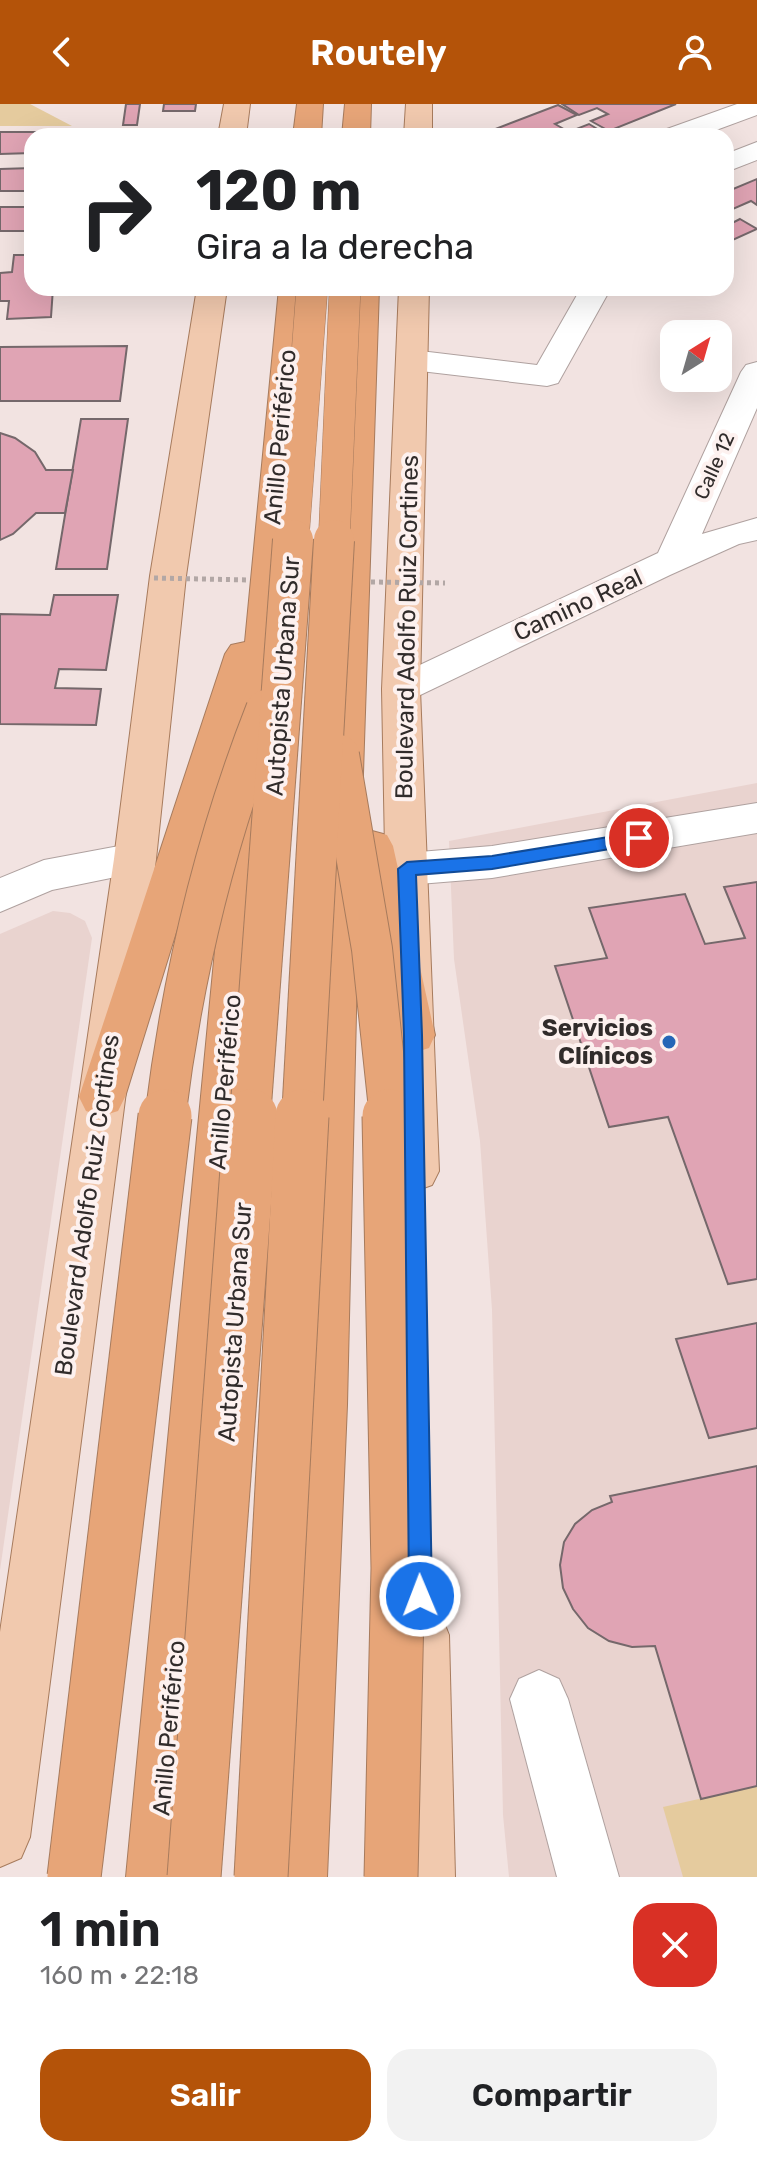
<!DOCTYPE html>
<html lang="es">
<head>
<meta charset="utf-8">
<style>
	:root { --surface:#fff; --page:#f2f2f2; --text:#202124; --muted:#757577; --accent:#b45309 }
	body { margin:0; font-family:Rubik,sans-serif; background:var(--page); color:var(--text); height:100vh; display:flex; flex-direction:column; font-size:30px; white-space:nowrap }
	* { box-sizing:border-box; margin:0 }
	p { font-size:26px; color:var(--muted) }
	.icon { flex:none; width:44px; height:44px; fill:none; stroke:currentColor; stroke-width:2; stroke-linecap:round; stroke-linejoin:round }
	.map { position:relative; height:1773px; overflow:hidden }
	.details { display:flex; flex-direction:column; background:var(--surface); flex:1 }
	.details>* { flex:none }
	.banner { position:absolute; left:24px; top:24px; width:710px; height:168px; border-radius:24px; box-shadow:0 8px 32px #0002; background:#fff; color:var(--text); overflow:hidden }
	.needle { width:52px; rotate:37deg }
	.fabs { position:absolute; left:660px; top:216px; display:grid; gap:16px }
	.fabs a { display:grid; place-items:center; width:72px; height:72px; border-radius:16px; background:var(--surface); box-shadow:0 8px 32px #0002; font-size:40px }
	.pin { position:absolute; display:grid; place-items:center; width:68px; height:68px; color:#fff; margin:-34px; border:4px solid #fff; border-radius:50%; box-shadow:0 2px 8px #0007 }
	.me { position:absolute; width:88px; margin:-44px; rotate:359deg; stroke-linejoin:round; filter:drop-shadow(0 0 6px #0008) }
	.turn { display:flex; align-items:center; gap:28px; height:168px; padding:0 40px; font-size:36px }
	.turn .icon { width:104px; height:104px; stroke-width:2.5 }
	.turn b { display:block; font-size:56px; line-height:68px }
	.round { display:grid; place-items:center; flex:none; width:84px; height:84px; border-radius:24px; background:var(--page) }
	.summary { display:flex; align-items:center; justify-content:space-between; height:136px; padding:0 40px }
	h1 { font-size:48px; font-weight:600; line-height:60px }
	.cta { display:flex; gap:16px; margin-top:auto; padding:16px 40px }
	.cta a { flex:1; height:92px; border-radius:24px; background:var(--accent); color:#fff; font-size:32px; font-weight:600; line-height:92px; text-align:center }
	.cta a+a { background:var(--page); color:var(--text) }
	header { display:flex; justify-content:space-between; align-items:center; height:104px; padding:0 40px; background:var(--accent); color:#fff; font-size:36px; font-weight:600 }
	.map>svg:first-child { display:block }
</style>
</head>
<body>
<header><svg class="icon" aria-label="back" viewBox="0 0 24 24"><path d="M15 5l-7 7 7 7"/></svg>Routely<svg class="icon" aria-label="person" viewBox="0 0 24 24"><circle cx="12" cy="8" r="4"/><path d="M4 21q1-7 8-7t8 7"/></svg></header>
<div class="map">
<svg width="757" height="1773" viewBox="0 0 757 1773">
	<rect width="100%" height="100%" fill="#f2e3e1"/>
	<g fill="#e9d3cf">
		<path d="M757,679v1094h-248l-6,-62 -11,-505 -12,-169 -26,-182 -5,-118z"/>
		<path d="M53,807l17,2 15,8 7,17 -92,632v-636z"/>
	</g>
	<g fill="#e5cb9e">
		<path d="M0,0h30l42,22h-72z"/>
		<path d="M757,1682v91h-74l-20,-70z"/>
	</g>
	<g fill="#e0a4b4" stroke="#75686b" stroke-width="2">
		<path d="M126,0h14l-3,21h-14z"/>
		<path d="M164,0h32l-1,7h-32z"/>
		<path d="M562,0h114l-67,27 -18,-10 17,-7 -11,-6 -18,7z"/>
		<path d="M558,1l19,10 -22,9 14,8 20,-8 15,9 -9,3h-106l-4,-3z"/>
		<path d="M0,28h86l-1,4h-53v17l-32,1z"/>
		<path d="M32,64v23h-32v-22z"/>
		<path d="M757,75v26l-6,-4 -18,8 -7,-4v-13z"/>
		<path d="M32,88v39h-32v-24h29z"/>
		<path d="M740,115l17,10 -31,14v-17z"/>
		<path d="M14,151h18v33h21l-2,29 -44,2 2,-18h-9v-28l12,-1z"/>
		<path d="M127,242l-7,55h-120v-54z"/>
		<path d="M81,315h47l-21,150h-51z"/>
		<path d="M0,329l15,5 20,14 11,18h27l-8,43h-29l-23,21 -13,6z"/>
		<path d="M54,491h64l-12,75 -47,-1 -4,19 46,1 -5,36 -96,-1v-110l50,1z"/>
		<path d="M757,778v397l-29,5 -60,-167 -59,10 -54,-161 52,-8 -18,-50 96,-14 20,50 40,-6 -21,-51z"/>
		<path d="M757,1219v105l-48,10 -33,-99z"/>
		<path d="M757,1362v320l-56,13 -46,-153 -23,1 -23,-6 -21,-13 -15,-19 -10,-21 -3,-23 4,-23 11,-18 17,-14 20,-8 -2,-6z"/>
	</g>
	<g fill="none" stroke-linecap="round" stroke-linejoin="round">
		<defs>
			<g id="minor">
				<path d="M737,0h20v11l-57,21h-40l4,-6z"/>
				<path d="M757,38v18l-31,12v-18z"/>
				<path d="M581,184h30l-53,95 -11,3 -135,-16 -11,-3 -5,-7 5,-7 11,-3 125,15z"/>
				<path d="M757,258v46l-55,126 55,-16v22l-18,4 -69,31 -256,123 -13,4 -13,-4 -6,-9 6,-9 270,-127 83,-181 5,-7z"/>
				<path d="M757,699v30l-265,45 -85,7 -15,-5 -6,-11 6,-11 15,-5 85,-7z"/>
				<path d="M135,739l15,5 6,11 -6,11 -98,20 -52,22v-34l44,-18z"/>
				<path d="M539,1566l20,9 9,20 51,178h-62l-47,-178 9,-20z"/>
			</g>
			<g id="major">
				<path d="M224,0h26l-4,32h-28z"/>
				<path d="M406,0h26v32h-28z"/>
				<path d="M197,184h30l-41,288 -30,283 -126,978 -9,21 -21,9v-235l114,-773 36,-283z"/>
				<path d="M399,184h30l-9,401 19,482 -7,14 -17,6 -17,-6 -7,-14 -9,-482z"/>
				<path d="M421,1503l20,8 8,20 6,242h-62v-242l8,-20z"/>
			</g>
			<g id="highway">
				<path d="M297,0h26l-2,32h-28z"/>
				<path d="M345,0h26l-1,32h-28z"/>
				<path d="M279,184h30l-121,1589h-62l109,-1135 -110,355 -7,14 -16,5 -16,-5 -7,-14 146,-443 6,-9 14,-3z"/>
				<path d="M349,184h30l-18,546 11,-3 15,4 6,11 42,189 -6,13 -16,5 -16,-5 -6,-13 -32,-152 -12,522 -20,472h-62l30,-472 18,-449z"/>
			</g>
		</defs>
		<use href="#minor" stroke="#afa19f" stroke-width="2"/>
		<use href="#major" stroke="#a77b5d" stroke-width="2"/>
		<use href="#highway" stroke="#a77b5d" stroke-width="2"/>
		<use href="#minor" fill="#fff" fill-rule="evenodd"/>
		<use href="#major" fill="#f1c9ae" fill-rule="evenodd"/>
		<use href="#highway" fill="#e7a578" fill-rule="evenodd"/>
		<defs>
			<g id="highway-bridge-far2">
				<path d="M293,438l19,-254"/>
				<path d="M334,438l11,-254"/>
			</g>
			<g id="highway-bridge-far1">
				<path d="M339,651l33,194 18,169"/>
				<path d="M165,1014c17,-139 50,-278 101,-408"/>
				<path d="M250,1014l43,-578"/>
				<path d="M302,1014l32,-578"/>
			</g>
			<g id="highway-bridge">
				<path d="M389,1012l9,452 -7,309"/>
				<path d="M74,1773l91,-761"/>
				<path d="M194,1773l57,-761"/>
				<path d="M261,1773l41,-761"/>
			</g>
		</defs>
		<use href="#highway-bridge-far2" stroke="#a77b5d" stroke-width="32" stroke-linecap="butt"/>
		<use href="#highway-bridge-far1" stroke="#a77b5d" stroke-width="42" stroke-linecap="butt"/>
		<use href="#highway-bridge" stroke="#a77b5d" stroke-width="55" stroke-linecap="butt"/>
		<g stroke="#b2a7a5" stroke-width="5" stroke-dasharray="4 4" stroke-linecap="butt">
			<path d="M154,474l95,2"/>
			<path d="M371,478l74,1"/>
		</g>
		<use href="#highway-bridge-far2" stroke="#e7a578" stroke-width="31"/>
		<use href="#highway-bridge-far1" stroke="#e7a578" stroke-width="40"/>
		<use href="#highway-bridge" stroke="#e7a578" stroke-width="53"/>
	</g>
	<path fill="#1a73e8" stroke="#114b97" stroke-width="2" d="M639,728l9,6 -9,6 -147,25 -76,6 6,160 10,561 -4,8 -8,4 -8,-4 -3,-8 -5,-561 -6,-166 9,-7 85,-6z"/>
	<circle fill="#2566b7" stroke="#fdf1ef" stroke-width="3" cx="669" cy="938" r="8"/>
	<g text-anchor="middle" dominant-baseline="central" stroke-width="8" stroke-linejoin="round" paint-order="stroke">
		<g font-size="20" fill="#312c2b" stroke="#fdf1ef">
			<text transform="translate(714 362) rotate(-66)">Calle 12</text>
		</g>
		<g font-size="24" fill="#312c2b" stroke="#fdf1ef">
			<text transform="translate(280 333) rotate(-85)">Anillo Periférico</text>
			<text transform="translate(578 501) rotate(-25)">Camino Real</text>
			<text transform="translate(407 523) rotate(-89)">Boulevard Adolfo Ruiz Cortines</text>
			<text transform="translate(283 572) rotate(-86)">Autopista Urbana Sur</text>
			<text transform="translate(225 978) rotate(-85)">Anillo Periférico</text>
			<text transform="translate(87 1101) rotate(-82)">Boulevard Adolfo Ruiz Cortines</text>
			<text transform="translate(235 1218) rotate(-86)">Autopista Urbana Sur</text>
			<text transform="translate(169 1624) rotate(-85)">Anillo Periférico</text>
		</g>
		<g font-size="24" font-weight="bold" fill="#312c2b" stroke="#fdf1ef" text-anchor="end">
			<text x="653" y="924">Servicios<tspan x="653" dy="28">Clínicos</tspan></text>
		</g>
	</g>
</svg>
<div class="fabs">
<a><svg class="needle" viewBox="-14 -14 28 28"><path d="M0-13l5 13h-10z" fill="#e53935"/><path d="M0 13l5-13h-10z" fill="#757577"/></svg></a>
</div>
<div class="pin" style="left:639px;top:734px;background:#d93025"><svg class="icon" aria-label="arrive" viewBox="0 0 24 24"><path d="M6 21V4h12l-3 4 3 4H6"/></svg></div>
<svg class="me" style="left:420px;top:1492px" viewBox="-20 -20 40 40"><circle r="17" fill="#1a73e8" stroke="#fff" stroke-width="3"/><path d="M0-11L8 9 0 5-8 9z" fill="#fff"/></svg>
<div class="banner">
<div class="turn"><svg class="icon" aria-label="right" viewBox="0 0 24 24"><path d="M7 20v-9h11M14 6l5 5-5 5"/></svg><div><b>120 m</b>Gira a la derecha</div></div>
</div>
</div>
<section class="details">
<div class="summary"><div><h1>1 min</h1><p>160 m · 22:18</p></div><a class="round" style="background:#d93025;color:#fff"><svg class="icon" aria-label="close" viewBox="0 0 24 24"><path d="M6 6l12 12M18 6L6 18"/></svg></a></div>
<div class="cta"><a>Salir</a><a>Compartir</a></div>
</section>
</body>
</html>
